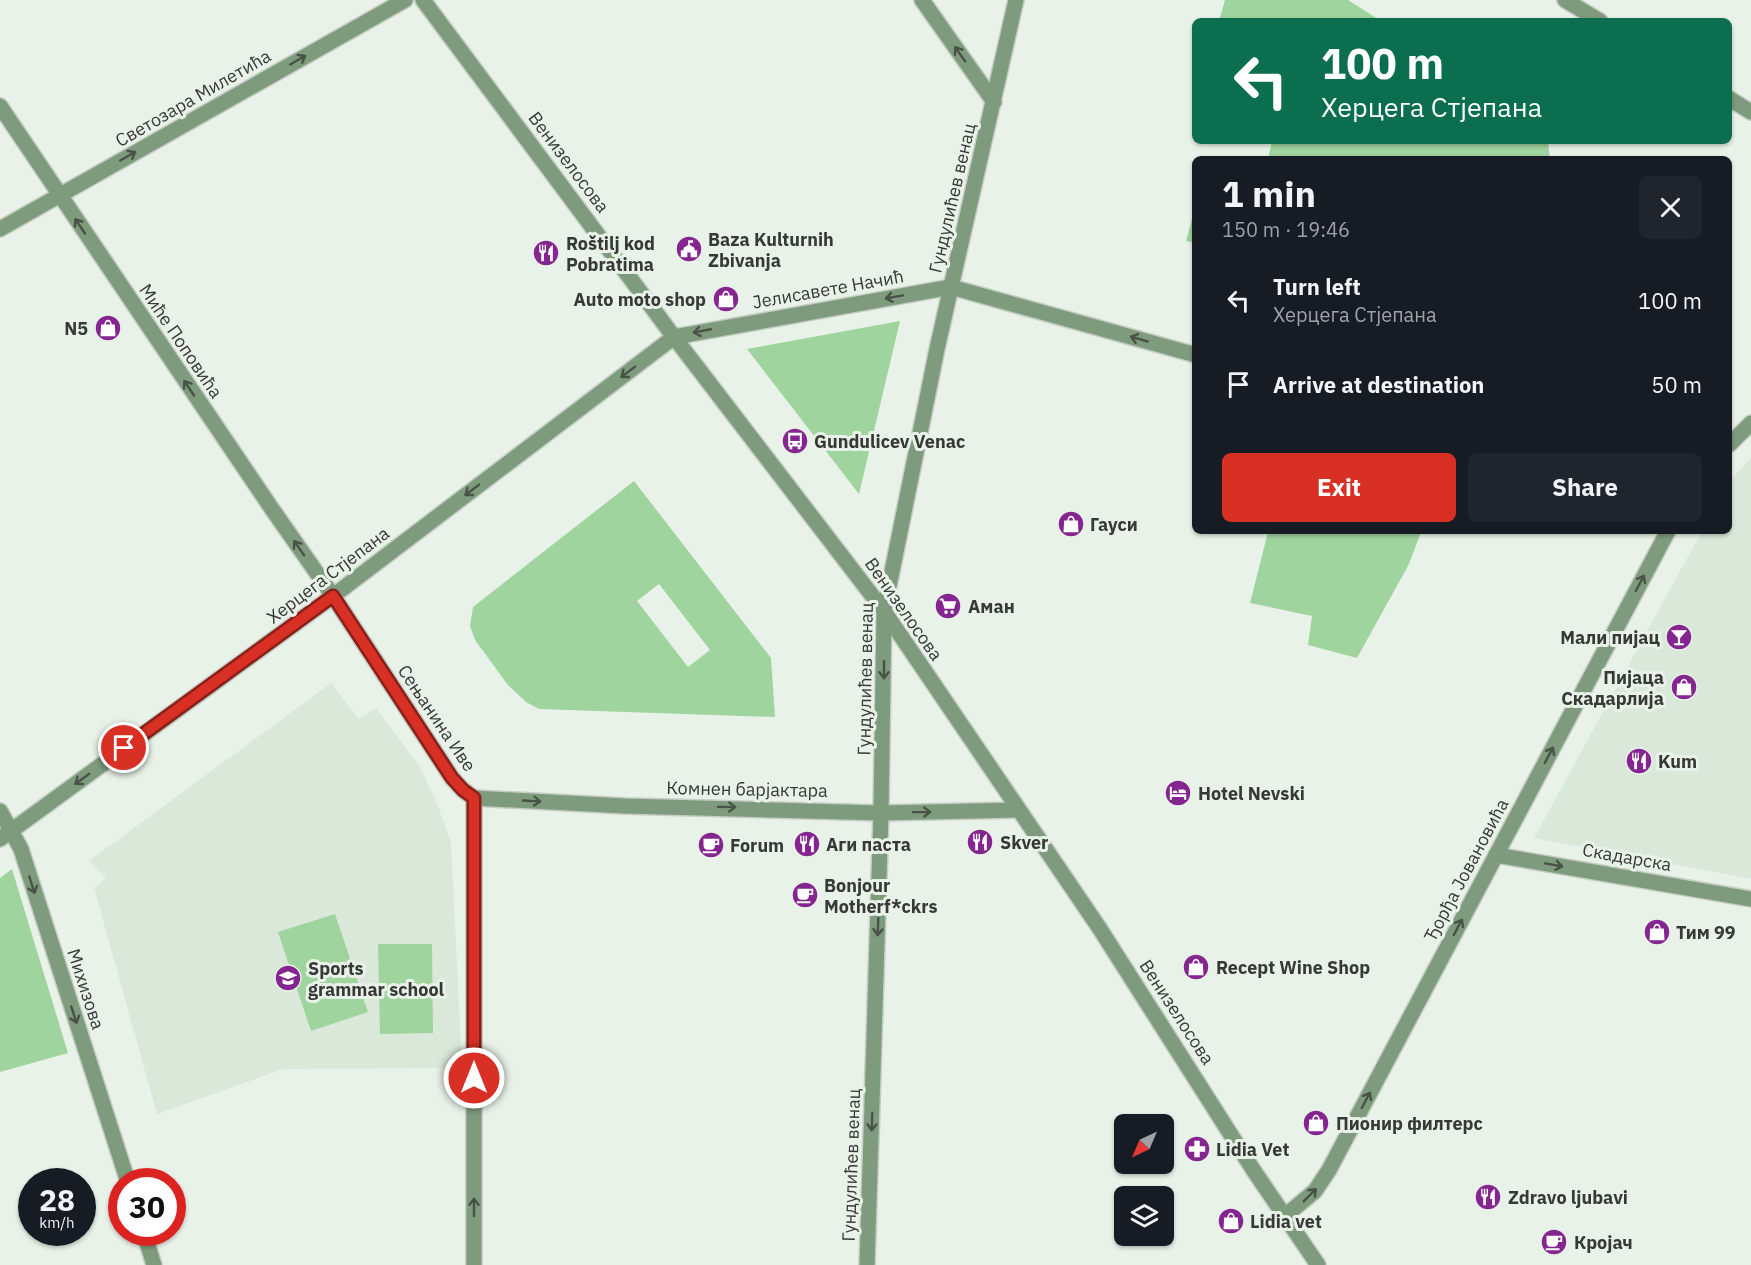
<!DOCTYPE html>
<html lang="en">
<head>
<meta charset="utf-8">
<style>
	:root { --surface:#171b24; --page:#20242c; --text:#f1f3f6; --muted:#9ea1a6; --accent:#d93025 }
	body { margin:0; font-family:"IBM Plex Sans",sans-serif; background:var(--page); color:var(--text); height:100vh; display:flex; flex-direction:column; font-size:22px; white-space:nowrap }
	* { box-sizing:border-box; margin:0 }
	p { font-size:20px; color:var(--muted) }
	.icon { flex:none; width:33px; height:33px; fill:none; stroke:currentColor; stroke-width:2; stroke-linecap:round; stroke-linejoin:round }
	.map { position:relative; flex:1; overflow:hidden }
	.drawer { position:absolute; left:1192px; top:156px; width:540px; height:378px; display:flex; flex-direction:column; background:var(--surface); border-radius:9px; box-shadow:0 2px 4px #0004 }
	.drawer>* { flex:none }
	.top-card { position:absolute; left:1192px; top:18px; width:540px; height:126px; border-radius:9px; box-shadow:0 2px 4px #0004; background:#0b6e4f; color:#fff; overflow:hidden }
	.needle { width:39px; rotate:224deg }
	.buttons { position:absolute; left:1114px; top:1114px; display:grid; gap:12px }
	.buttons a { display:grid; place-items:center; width:60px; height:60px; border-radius:9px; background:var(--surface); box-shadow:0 2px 4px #0004; font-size:30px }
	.speed { position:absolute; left:18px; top:1168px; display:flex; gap:12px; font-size:30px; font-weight:700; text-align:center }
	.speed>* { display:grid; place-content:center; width:78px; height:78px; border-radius:50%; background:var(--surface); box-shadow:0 2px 4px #0004; line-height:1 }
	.speed small { font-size:15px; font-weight:400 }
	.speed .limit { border:9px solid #d22; background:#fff; color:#111 }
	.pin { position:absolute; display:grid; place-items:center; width:51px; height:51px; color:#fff; margin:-26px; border:3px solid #fff; border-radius:50%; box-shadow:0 2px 6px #0007 }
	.me { position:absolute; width:66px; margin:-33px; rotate:0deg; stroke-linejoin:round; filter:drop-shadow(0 0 4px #0008) }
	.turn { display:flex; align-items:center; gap:21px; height:126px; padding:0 30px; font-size:27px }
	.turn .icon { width:78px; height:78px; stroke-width:2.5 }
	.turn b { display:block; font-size:42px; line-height:51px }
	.round { display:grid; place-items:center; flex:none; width:63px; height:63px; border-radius:9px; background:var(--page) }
	.summary { display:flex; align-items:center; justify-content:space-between; height:102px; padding:0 30px }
	h1 { font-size:36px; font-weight:700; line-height:45px }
	.primary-button { display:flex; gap:12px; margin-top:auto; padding:12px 30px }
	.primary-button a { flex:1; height:69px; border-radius:9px; background:var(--accent); color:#fff; font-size:24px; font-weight:700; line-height:69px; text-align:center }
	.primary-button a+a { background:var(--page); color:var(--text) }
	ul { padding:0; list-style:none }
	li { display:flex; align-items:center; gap:18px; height:84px; padding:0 30px }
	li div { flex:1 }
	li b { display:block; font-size:22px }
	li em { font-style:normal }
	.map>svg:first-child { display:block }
</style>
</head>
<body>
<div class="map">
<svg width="1751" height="1265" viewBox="0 0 1751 1265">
	<rect width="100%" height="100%" fill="#e9f2e8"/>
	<g fill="#dae8d9">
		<path d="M1751,458v421l-217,-41 168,-307h28v-50z"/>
		<path d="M331,683l28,36 17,-11 44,59 16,34 15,41 11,226 -179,1 -126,45 -63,-226 12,-10 -17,-17z"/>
	</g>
	<g fill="#a0d49f" fill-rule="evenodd">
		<path d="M1225,0h123l33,21h-162z"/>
		<path d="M1272,141h276l2,18h-282z"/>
		<path d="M1195,208v35l-9,-2z"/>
		<path d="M900,321l-41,173 -112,-145z"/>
		<path d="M634,481l137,177 4,59 -236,-8 -13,-7 -18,-17 -33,-45 -5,-14 3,-19zM659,584l51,66 -22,17 -51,-66z"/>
		<path d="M1266,531l155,1 -12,32 -52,94 -49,-13 4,-29 -62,-13 18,-71z"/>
		<path d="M12,869l56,184 -68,19v-194z"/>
		<path d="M335,914l33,98 -57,19 -33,-99z"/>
		<path d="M378,944h54l1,89 -53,1z"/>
	</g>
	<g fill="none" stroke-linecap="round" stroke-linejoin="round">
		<defs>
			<g id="minor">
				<path d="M423,0l251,337 210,274 216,318 154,242 64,94"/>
				<path d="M922,0l72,102"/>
				<path d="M1565,0l35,21"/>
				<path d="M1730,99l21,13"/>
				<path d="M0,106l272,403 61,87 119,182 11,12 11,8v467"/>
				<path d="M0,229l405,-229"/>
				<path d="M1730,444l21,-21"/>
				<path d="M474,798l151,8 256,7 137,-3"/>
				<path d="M0,811l21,38 107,333"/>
				<path d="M0,839l333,-243 341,-259 277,-50 245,68"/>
				<path d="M1496,855l255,44"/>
				<path d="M1285,1216l30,-25 14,-21 339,-639"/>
				<path d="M144,1233l10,32"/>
				<path d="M867,1265l14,-452 3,-202 53,-262 79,-349"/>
			</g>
		</defs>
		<use href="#minor" stroke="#c5cdc4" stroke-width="18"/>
		<use href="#minor" stroke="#7e9c7d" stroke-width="15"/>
	</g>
	<defs><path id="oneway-shaft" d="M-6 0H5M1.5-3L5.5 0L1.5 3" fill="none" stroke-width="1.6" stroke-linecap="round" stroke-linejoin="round" transform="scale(1.5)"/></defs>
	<g stroke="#485247">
		<use href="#oneway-shaft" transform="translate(960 54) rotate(-125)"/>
		<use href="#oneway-shaft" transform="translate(298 60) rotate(-30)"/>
		<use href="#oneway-shaft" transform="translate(128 156) rotate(-30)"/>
		<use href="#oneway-shaft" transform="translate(80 226) rotate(-124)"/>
		<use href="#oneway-shaft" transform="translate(894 297) rotate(170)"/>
		<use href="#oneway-shaft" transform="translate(702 331) rotate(169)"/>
		<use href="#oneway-shaft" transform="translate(1139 339) rotate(-164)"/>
		<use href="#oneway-shaft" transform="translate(628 372) rotate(143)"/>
		<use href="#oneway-shaft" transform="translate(189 388) rotate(-124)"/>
		<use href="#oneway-shaft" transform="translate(472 490) rotate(143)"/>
		<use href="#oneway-shaft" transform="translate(299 548) rotate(-125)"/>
		<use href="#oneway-shaft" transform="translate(1640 583) rotate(-62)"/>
		<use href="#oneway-shaft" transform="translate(884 670) rotate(90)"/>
		<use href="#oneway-shaft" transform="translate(1549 755) rotate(-62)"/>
		<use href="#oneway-shaft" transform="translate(82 779) rotate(144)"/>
		<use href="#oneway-shaft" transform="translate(532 801) rotate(3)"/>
		<use href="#oneway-shaft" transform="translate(727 807) rotate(1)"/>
		<use href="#oneway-shaft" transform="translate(922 812) rotate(-1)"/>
		<use href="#oneway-shaft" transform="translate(1554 865) rotate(10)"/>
		<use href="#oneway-shaft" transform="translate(32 885) rotate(72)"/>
		<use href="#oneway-shaft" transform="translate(878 927) rotate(92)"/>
		<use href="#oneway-shaft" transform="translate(1458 927) rotate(-62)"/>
		<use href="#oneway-shaft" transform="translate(74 1015) rotate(72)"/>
		<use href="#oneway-shaft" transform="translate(1366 1100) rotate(-62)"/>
		<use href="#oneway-shaft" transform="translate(872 1122) rotate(92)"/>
		<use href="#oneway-shaft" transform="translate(1310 1195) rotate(-45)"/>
		<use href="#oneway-shaft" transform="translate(474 1207) rotate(-90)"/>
	</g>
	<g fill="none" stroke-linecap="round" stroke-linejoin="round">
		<defs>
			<path id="route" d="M124,748l209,-152 119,182 11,12 11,8v280"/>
		</defs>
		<use href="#route" stroke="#8d1f18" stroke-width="15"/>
		<use href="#route" stroke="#d93025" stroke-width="10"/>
	</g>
	<defs>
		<symbol id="civic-disc" viewBox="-11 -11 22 22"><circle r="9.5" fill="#85258f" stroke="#e9f2e8"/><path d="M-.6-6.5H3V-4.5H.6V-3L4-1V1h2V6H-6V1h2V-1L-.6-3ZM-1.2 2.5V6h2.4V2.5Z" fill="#fff"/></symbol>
		<symbol id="restaurant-disc" viewBox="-11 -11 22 22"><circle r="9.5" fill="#85258f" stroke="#e9f2e8"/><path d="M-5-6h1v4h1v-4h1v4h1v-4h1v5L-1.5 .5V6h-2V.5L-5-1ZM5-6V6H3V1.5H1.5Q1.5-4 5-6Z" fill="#fff"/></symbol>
		<symbol id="shop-disc" viewBox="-11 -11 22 22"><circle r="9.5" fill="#85258f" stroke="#e9f2e8"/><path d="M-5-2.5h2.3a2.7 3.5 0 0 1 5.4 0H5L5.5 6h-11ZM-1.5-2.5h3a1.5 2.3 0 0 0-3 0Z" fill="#fff"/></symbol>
		<symbol id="bus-disc" viewBox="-11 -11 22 22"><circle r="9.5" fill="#85258f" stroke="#e9f2e8"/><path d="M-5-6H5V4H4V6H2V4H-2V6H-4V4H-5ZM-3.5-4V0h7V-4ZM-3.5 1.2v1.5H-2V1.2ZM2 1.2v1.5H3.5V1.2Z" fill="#fff"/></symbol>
		<symbol id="supermarket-disc" viewBox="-11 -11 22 22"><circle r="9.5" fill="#85258f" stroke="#e9f2e8"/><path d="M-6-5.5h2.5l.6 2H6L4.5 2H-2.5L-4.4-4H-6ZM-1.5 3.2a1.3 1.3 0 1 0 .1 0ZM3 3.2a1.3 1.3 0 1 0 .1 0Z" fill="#fff"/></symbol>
		<symbol id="bar-disc" viewBox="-11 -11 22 22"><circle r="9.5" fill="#85258f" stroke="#e9f2e8"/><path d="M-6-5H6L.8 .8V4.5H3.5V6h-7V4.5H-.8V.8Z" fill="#fff"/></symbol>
		<symbol id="hotel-disc" viewBox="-11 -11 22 22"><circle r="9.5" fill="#85258f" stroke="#e9f2e8"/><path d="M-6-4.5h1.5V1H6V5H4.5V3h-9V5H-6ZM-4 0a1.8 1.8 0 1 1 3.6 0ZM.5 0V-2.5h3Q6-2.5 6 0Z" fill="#fff"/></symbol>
		<symbol id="cafe-disc" viewBox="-11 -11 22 22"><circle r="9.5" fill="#85258f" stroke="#e9f2e8"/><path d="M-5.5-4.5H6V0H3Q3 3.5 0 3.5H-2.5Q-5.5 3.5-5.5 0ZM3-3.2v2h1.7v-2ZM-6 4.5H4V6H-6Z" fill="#fff"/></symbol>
		<symbol id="school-disc" viewBox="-11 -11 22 22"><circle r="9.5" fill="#85258f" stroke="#e9f2e8"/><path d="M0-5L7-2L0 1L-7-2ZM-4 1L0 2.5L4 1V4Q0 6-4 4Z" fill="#fff"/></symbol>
		<symbol id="pharmacy-disc" viewBox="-11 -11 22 22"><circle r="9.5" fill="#85258f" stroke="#e9f2e8"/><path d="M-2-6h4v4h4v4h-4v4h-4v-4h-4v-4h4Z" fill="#fff"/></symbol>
	</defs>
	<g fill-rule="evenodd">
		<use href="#civic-disc" x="674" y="234" width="30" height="30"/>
		<use href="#restaurant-disc" x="531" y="238" width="30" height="30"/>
		<use href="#shop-disc" x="711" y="284" width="30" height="30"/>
		<use href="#shop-disc" x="93" y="313" width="30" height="30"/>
		<use href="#bus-disc" x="780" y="426" width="30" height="30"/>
		<use href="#shop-disc" x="1056" y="509" width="30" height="30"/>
		<use href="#supermarket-disc" x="933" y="591" width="30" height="30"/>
		<use href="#bar-disc" x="1664" y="622" width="30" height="30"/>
		<use href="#shop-disc" x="1669" y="672" width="30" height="30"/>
		<use href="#restaurant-disc" x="1624" y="746" width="30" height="30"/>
		<use href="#hotel-disc" x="1163" y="778" width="30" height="30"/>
		<use href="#restaurant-disc" x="965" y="827" width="30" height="30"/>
		<use href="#restaurant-disc" x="792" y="829" width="30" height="30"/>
		<use href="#cafe-disc" x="696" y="830" width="30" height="30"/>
		<use href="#cafe-disc" x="790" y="880" width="30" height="30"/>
		<use href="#shop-disc" x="1642" y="917" width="30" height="30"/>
		<use href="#shop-disc" x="1181" y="952" width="30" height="30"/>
		<use href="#school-disc" x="273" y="963" width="30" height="30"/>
		<use href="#shop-disc" x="1301" y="1108" width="30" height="30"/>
		<use href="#pharmacy-disc" x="1182" y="1134" width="30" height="30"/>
		<use href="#restaurant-disc" x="1473" y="1182" width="30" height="30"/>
		<use href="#shop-disc" x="1216" y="1206" width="30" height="30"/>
		<use href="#cafe-disc" x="1539" y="1227" width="30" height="30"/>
	</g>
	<g text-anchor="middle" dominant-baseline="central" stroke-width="6" stroke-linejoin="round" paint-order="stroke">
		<g font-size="18" fill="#363935" stroke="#e9f2e8">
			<text transform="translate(193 98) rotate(-30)">Светозара Милетића</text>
			<text transform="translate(569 162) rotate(53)">Венизелосова</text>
			<text transform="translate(952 198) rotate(-77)">Гундулићев венац</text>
			<text transform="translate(828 289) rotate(-10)">Јелисавете Начић</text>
			<text transform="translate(181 341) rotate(56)">Миће Поповића</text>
			<text transform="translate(328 575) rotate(-37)">Херцега Стјепана</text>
			<text transform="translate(904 609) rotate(55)">Венизелосова</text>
			<text transform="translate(865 679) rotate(-89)">Гундулићев венац</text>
			<text transform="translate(437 718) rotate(56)">Сењанина Иве</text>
			<text transform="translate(747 789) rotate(1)">Комнен барјактара</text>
			<text transform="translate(1627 857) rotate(10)">Скадарска</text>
			<text transform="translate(1466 870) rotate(-62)">Ђорђа Јовановића</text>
			<text transform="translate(86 989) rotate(72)">Михизова</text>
			<text transform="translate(1177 1012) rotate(57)">Венизелосова</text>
			<text transform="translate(851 1165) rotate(-88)">Гундулићев венац</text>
		</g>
		<g font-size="18" font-weight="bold" fill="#363935" stroke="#e9f2e8" text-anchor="start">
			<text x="708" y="239">Baza Kulturnih<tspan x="708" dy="21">Zbivanja</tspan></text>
			<text x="566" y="243">Roštilj kod<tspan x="566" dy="21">Pobratima</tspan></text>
			<text x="706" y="299" text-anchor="end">Auto moto shop</text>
			<text x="88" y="328" text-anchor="end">N5</text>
			<text x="814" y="441">Gundulicev Venac</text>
			<text x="1090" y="524">Гауси</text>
			<text x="968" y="606">Аман</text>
			<text x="1660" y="637" text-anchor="end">Мали пијац</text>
			<text x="1664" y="677" text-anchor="end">Пијаца<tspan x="1664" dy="21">Скадарлија</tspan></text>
			<text x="1658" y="761">Kum</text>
			<text x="1198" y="793">Hotel Nevski</text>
			<text x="1000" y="842">Skver</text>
			<text x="826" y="844">Аги паста</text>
			<text x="730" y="845">Forum</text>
			<text x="824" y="885">Bonjour<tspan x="824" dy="21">Motherf*ckrs</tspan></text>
			<text x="1676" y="932">Тим 99</text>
			<text x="1216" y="967">Recept Wine Shop</text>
			<text x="308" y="968">Sports<tspan x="308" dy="21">grammar school</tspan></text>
			<text x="1336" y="1123">Пионир филтерс</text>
			<text x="1216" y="1149">Lidia Vet</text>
			<text x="1508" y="1197">Zdravo ljubavi</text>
			<text x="1250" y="1221">Lidia vet</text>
			<text x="1574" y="1242">Кројач</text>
		</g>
	</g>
</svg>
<div class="buttons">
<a><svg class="needle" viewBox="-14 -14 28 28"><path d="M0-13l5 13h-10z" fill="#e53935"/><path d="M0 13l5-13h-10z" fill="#9ea1a6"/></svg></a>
<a><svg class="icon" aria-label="layers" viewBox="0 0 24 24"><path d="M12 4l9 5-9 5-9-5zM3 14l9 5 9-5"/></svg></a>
</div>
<div class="speed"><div>28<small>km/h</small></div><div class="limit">30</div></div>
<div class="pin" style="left:124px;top:748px;background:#d93025"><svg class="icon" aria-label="arrive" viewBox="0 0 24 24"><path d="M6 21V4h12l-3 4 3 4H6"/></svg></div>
<svg class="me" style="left:474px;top:1078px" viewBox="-20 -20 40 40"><circle r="17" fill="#d93025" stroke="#fff" stroke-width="3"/><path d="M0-11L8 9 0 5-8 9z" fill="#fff"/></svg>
<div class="top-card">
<div class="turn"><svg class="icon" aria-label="left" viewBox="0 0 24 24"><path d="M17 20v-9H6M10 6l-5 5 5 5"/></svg><div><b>100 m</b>Херцега Стјепана</div></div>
</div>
<section class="drawer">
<div class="summary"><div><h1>1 min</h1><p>150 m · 19:46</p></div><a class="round"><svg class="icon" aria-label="close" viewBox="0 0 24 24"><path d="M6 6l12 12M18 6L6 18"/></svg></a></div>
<ul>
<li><svg class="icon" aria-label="left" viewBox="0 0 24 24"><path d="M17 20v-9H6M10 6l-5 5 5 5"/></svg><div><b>Turn left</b><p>Херцега Стјепана</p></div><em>100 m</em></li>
<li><svg class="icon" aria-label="arrive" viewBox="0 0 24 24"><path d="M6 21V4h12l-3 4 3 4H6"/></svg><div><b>Arrive at destination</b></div><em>50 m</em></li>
</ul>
<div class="primary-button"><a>Exit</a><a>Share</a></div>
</section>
</div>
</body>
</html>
